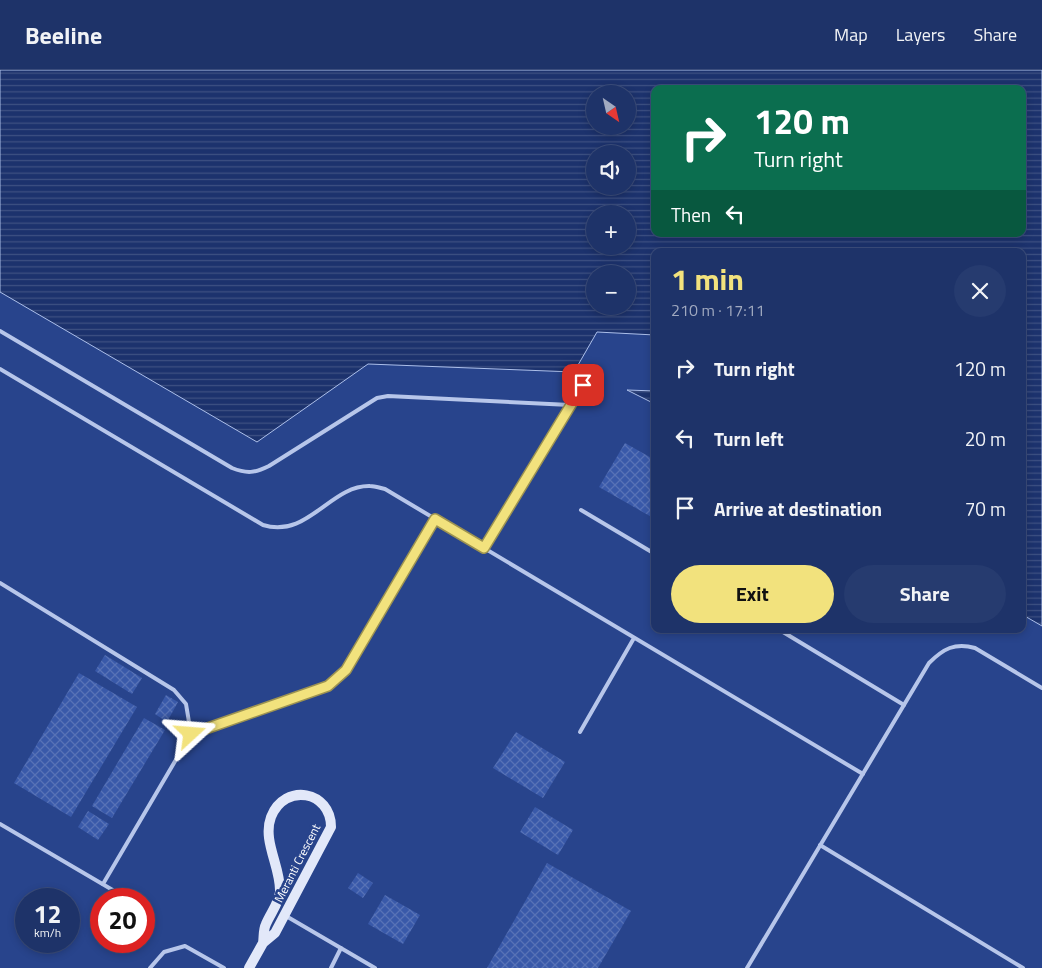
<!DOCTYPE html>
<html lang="en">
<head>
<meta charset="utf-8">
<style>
	:root { --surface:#1e3369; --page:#263b6f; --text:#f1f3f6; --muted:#a1aac0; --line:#3c4e7d; --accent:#f2e27d }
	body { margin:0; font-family:"Titillium Web",sans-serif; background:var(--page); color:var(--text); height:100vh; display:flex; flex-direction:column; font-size:19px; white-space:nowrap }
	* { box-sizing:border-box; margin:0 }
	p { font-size:16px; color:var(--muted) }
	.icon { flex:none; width:28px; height:28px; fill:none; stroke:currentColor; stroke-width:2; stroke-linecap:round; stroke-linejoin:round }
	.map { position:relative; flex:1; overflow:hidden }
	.side { position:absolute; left:651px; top:178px; width:375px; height:385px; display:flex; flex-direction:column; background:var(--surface); border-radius:10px; box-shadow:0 2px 8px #0003,0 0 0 1px var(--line) }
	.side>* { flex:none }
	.top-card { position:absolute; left:651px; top:15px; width:375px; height:152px; border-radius:10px; box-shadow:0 2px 8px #0003,0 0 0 1px var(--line); background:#0b6e4f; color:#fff; overflow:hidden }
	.needle { width:32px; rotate:146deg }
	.controls { position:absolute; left:586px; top:15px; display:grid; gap:10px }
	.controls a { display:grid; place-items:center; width:50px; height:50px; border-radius:50%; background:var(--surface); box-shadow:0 2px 8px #0003,0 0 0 1px var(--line); font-size:25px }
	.speed { position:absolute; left:15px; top:818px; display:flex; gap:10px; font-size:25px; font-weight:700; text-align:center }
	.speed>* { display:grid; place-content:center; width:65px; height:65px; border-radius:50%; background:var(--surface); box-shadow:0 2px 8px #0003,0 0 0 1px var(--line); line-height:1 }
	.speed small { font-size:12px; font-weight:400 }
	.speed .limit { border:8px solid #d22; background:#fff; color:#111 }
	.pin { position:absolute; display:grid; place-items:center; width:42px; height:42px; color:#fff; margin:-21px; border-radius:10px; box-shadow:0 2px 8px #0006 }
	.me { position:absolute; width:55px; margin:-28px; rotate:71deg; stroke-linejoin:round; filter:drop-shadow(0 0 4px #0008) }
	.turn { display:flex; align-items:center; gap:18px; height:105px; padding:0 20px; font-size:22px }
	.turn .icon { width:65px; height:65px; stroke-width:2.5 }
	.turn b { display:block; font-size:35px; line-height:42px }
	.then { display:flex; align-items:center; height:48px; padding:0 20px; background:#0003; gap:10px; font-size:19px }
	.round { display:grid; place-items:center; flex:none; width:52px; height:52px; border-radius:26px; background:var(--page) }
	.overview { display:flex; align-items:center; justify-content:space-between; height:85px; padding:0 20px }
	h1 { font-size:30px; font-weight:700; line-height:38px; color:var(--accent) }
	.action { display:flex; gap:10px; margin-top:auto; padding:10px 20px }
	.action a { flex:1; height:58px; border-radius:30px; background:var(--accent); color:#111; font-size:20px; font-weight:700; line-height:58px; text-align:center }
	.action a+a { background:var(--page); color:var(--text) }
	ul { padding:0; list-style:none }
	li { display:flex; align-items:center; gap:15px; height:70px; padding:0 20px }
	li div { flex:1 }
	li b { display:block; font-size:19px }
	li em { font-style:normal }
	header { display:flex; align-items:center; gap:30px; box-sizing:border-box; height:70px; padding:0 25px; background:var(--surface); border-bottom:1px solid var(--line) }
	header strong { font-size:24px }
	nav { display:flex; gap:28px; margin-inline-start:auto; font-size:18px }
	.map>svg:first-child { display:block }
</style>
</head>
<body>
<header>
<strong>Beeline</strong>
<nav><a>Map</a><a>Layers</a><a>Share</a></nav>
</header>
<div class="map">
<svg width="1042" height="898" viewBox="0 0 1042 898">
	<defs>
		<pattern id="water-rules" width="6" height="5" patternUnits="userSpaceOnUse" patternTransform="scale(1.25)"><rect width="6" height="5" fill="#1c326d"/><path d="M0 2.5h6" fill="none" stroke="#3e5183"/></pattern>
		<pattern id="building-cross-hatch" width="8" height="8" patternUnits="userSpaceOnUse" patternTransform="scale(1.25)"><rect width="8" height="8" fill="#3959a9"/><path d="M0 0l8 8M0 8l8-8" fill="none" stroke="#5772b6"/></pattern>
	</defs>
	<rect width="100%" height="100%" fill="#28448c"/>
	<g fill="url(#water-rules)" stroke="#acbfea" fill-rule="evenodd">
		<path d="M0,0h1042v556l-19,-11 -1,-364h-367v84l-58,-3 -23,40 -206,-8 -111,78 -257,-150zM655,19h367v145h-367zM595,24h33v32h-33zM595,84h33v32h-33zM595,144h33v32h-33zM595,204h33v32h-33z"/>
		<path d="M627,320l28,1v13z"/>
	</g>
	<g fill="url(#building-cross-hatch)">
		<path d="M625,373l30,17v59l-56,-32z"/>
		<path d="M105,585l37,23 -10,16 -37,-23z"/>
		<path d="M79,603l58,34 -66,110 -57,-34z"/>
		<path d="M166,625l12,7 -11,20 -12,-8z"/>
		<path d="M144,648l21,12 -53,88 -20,-12z"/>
		<path d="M516,662l49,30 -22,36 -50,-30z"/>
		<path d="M535,737l38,23 -15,25 -38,-23z"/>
		<path d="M88,741l21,13 -11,16 -20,-13z"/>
		<path d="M547,793l84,48 -33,57h-111z"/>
		<path d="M358,803l15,10 -10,15 -15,-10z"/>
		<path d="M385,825l35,20 -17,29 -35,-20z"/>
	</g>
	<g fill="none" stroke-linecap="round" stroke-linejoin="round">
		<g stroke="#b7c6ea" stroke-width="4">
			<path d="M0,261l232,137c15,6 23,5 37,-2l108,-68 11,-2 182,9"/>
			<path d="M0,299l263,156c45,14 67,-40 107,-39 5,0 10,2 15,3l478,285"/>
			<path d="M581,440l74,44"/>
			<path d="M484,478l99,-163"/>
			<path d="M0,513l174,107 12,14 5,30"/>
			<path d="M778,559l126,76"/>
			<path d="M580,662l54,-94"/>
			<path d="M0,754l128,75"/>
			<path d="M820,775l203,123"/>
			<path d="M103,814l88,-150 137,-48 17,-16 90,-151"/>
			<path d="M286,846l89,52"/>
			<path d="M150,898l14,-16 21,-6 39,22"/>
			<path d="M331,898l10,-20"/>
			<path d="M747,898l182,-305c14,-14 26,-21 46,-15l67,40"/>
		</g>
		<path stroke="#e2e8f9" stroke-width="10" d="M249,898l14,-25 12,-10 56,-106c0,-36 -46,-45 -60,-10 -9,24 10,50 9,75 -1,11 -10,22 -14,32 -3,6 -2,13 -3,19"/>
	</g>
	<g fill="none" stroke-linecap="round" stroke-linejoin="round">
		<defs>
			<path id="route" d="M191,664l137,-48 18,-16 89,-151 49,29 99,-163"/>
		</defs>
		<use href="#route" stroke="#9d9351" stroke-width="12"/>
		<use href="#route" stroke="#f2e27d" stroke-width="9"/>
	</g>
	<g text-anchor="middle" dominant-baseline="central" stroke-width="5" stroke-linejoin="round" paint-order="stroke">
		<g font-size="12" fill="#fff" stroke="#28448c">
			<text transform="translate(297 793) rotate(-63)">Meranti Crescent</text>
		</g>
	</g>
</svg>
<div class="controls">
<a><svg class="needle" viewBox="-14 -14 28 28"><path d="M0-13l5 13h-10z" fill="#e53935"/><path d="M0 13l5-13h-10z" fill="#a1aac0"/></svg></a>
<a><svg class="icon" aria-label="sound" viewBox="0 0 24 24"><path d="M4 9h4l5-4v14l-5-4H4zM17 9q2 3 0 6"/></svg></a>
<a>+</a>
<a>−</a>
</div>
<div class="speed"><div>12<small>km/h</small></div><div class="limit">20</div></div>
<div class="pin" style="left:583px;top:315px;background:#d93025"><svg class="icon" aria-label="arrive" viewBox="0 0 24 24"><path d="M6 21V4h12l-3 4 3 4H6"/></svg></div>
<svg class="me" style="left:191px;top:664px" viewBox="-20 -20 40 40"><path d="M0-17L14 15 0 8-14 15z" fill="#f2e27d" stroke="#fff" stroke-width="4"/></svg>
<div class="top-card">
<div class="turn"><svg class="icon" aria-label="right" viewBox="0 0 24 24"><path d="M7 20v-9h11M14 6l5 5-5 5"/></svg><div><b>120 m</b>Turn right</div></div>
<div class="then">Then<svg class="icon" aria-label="left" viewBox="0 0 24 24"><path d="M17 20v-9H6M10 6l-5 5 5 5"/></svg></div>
</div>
<section class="side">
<div class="overview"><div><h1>1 min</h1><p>210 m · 17:11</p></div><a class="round"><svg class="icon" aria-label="close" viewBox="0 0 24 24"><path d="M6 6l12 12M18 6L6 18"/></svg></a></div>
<ul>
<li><svg class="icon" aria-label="right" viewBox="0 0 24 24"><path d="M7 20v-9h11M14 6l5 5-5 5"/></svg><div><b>Turn right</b></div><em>120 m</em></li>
<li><svg class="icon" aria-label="left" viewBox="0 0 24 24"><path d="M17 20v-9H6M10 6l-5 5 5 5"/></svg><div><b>Turn left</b></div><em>20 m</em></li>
<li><svg class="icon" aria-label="arrive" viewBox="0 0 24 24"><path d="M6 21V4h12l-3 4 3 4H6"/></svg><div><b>Arrive at destination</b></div><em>70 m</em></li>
</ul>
<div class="action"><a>Exit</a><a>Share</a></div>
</section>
</div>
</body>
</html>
